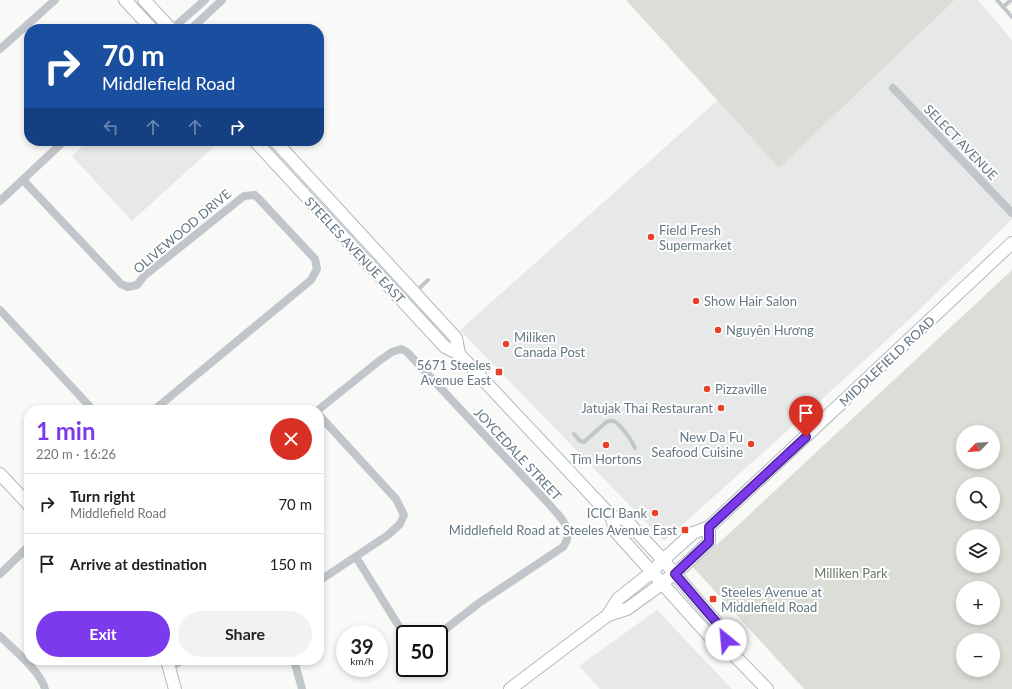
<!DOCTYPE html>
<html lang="en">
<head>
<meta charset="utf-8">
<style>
	:root { --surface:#fff; --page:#f2f2f2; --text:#222; --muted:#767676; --line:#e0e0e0; --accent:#7c3aed }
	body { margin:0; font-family:Lato,sans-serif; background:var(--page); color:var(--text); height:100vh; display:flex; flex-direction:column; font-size:15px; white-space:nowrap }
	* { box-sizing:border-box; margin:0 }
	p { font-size:13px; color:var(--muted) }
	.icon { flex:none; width:22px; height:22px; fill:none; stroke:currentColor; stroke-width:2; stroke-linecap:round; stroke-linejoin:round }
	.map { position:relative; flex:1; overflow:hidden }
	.side { position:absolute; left:24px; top:405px; width:300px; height:260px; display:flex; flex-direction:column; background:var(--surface); border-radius:16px; box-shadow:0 2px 6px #0003 }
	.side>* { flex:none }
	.guide { position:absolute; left:24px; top:24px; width:300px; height:122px; border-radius:16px; box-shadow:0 2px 6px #0003; background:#1a4fa0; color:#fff; overflow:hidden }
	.needle { width:26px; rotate:245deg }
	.fabs { position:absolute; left:956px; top:425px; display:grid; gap:8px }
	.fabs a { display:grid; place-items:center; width:44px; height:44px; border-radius:50%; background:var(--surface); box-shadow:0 2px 6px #0003; font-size:20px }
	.speed { position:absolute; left:336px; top:625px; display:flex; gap:8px; font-size:20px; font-weight:700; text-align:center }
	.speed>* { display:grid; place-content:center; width:52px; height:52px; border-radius:50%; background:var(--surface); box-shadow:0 2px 6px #0003; line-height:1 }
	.speed small { font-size:10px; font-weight:400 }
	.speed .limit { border:2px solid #111; border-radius:6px; background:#fff; color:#111 }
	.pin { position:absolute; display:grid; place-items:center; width:34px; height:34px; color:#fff; margin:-41px -17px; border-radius:50% 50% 50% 0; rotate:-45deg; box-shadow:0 0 4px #0007 }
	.pin .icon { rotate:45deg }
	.me { position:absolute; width:44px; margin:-22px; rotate:332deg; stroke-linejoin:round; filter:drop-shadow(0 0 3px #0008) }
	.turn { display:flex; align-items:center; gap:14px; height:84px; padding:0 12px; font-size:18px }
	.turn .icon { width:52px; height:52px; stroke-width:2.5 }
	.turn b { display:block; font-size:28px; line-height:34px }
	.lanes { display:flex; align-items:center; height:38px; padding:0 12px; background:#0003; justify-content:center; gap:20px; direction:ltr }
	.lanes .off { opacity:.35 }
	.round { display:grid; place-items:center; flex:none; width:42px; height:42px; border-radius:21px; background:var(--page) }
	.headline { display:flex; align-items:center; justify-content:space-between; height:68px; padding:0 12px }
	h1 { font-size:24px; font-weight:700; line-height:30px; color:var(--accent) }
	.cta { display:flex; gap:8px; margin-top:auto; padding:8px 12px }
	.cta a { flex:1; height:46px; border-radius:24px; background:var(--accent); color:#fff; font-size:16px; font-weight:700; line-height:46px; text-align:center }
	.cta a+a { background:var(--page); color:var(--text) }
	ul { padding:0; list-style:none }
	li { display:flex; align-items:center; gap:12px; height:60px; padding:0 12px; border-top:1px solid var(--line) }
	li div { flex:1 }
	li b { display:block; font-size:15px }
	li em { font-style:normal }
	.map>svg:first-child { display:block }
</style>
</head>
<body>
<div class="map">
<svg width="1012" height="689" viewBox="0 0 1012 689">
	<rect width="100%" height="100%" fill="#f9f9f7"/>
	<g fill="#e7e9e8">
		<path d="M955,0h23l34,40v179l-100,98 -136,124 -112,100 -204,-211 258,-230 61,68z"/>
		<path d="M88,141h132l-88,80 -60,-65z"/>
		<path d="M657,610l75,79h-132l-21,-23z"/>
	</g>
	<g fill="#daded6" fill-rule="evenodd">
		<path d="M626,0h329l-176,168z"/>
		<path d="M1012,270v419h-208l-111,-122zM963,432h30v30h-30zM963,484h30v30h-30zM963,536h30v30h-30zM963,588h30v30h-30zM963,640h30v30h-30z"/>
	</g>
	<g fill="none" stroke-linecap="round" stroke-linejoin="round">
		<defs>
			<g id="secondary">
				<path d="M125,0l27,29"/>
				<path d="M144,0l27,29"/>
				<path d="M255,141l190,206 14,7 152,162 5,16 97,108 16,10 38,39"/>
				<path d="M275,141l181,197 3,16"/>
				<path d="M0,474l29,31"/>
				<path d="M611,516l15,4 37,40 60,70 6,20"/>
				<path d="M608,615l10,-16 34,-27 11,-12 30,-27 16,-6 303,-284"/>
				<path d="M167,660l8,29"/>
				<path d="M510,689l98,-74 19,-6 25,-18 33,-26 24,-23v-15"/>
			</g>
		</defs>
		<use href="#secondary" stroke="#b2babe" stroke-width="14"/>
		<g stroke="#c0c6c9" stroke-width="4">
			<path d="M997,0l15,17"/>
			<path d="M1003,7l8,-7"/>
			<path d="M406,301l22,-21"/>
			<path d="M574,434l6,7 4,1 20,-18c2,-2 6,-4 9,-3 7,2 19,20 22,27"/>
		</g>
		<g stroke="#c0c6c9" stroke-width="8">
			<path d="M172,29l33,-29"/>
			<path d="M191,29l31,-29"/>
			<path d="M0,49l55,-49"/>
			<path d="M893,88l119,125"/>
			<path d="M23,180l98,104 7,3 9,-2 7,-9 100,-80 11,-1 4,4 56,60 2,10 -6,11 -157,130"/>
			<path d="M0,201l64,-60"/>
			<path d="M0,310l93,100"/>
			<path d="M318,410l61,-49 13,-9 9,-3 6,3 140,150c12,14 29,27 16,45l-84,56 -40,31"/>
			<path d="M319,415l77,84 8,16 -4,9 -12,11 -69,46"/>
			<path d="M356,557l49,79"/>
			<path d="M0,574l29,-28"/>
			<path d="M0,636c13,13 41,36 45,53"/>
			<path d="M294,660l8,29"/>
			<path d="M170,667l13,-7"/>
		</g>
		<use href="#secondary" stroke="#fff" stroke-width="12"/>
	</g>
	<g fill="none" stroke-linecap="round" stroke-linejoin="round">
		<defs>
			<path id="route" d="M726,640l-3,-10 -48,-56 34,-32v-15l97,-90"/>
		</defs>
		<use href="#route" stroke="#51269a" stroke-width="10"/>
		<use href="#route" stroke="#7c3aed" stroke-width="7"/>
	</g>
	<g fill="#e74129" stroke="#fff" stroke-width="1.5">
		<circle cx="651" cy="237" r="4"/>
		<circle cx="696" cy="301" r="4"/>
		<circle cx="718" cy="330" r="4"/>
		<circle cx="506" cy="344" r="4"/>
		<rect x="495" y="368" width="8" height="8" rx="2"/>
		<circle cx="707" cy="389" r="4"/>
		<circle cx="721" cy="408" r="4"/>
		<circle cx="751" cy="444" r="4"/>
		<circle cx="606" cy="445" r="4"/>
		<circle cx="655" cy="513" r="4"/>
		<rect x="681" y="526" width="8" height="8" rx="2"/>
		<rect x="709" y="595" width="8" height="8" rx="2"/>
	</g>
	<g text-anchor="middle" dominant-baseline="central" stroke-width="4" stroke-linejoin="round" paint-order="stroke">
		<g font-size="13" fill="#647882" stroke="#fff">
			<text transform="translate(961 142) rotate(46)">SELECT AVENUE</text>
			<text transform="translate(182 231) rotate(-40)">OLIVEWOOD DRIVE</text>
			<text transform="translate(355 250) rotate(47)">STEELES AVENUE EAST</text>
			<text transform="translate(887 361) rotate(-43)">MIDDLEFIELD ROAD</text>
			<text transform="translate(518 454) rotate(47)">JOYCEDALE STREET</text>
		</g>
		<g font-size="13" fill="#647882" stroke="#fff" text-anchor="start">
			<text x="659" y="230">Field Fresh<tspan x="659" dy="15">Supermarket</tspan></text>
			<text x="704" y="301">Show Hair Salon</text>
			<text x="726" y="330">Nguyên Hương</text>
			<text x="514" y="337">Miliken<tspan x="514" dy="15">Canada Post</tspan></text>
			<text x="491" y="365" text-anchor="end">5671 Steeles<tspan x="491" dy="15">Avenue East</tspan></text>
			<text x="715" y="389">Pizzaville</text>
			<text x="713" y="408" text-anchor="end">Jatujak Thai Restaurant</text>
			<text x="743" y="437" text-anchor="end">New Da Fu<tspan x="743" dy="15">Seafood Cuisine</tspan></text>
			<text x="606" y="459" text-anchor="middle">Tim Hortons</text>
			<text x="647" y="513" text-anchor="end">ICICI Bank</text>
			<text x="677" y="530" text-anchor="end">Middlefield Road at Steeles Avenue East</text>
			<text x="721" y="592">Steeles Avenue at<tspan x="721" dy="15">Middlefield Road</tspan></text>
		</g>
		<g font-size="13" fill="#697a63" stroke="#fff">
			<text x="851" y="573">Milliken Park</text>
		</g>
	</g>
</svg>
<div class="fabs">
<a><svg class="needle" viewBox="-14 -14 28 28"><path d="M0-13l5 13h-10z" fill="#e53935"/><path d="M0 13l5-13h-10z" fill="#767676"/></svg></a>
<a><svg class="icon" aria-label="search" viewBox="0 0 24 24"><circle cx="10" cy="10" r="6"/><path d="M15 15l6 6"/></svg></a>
<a><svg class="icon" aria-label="layers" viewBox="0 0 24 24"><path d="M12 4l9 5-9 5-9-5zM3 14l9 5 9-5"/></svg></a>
<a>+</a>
<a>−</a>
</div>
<div class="speed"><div>39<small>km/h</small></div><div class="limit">50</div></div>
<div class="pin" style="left:806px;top:437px;background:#d93025"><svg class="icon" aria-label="arrive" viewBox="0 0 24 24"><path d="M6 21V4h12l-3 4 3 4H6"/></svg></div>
<svg class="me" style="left:726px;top:640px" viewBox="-20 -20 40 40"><circle r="19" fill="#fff"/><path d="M0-13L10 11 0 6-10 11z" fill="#7c3aed"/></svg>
<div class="guide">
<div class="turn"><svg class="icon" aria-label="right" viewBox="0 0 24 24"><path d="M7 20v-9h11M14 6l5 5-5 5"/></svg><div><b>70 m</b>Middlefield Road</div></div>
<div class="lanes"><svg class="icon off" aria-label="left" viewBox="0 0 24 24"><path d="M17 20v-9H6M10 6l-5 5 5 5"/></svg><svg class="icon off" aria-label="ahead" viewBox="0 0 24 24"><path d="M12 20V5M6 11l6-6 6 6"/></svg><svg class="icon off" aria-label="ahead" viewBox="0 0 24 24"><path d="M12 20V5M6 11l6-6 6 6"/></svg><svg class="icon" aria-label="right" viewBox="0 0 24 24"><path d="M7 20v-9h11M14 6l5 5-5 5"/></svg></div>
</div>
<section class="side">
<div class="headline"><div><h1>1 min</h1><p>220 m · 16:26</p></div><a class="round" style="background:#d93025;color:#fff"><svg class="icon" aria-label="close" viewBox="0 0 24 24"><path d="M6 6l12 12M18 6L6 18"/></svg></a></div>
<ul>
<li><svg class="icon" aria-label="right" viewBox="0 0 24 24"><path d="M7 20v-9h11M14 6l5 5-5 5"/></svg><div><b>Turn right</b><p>Middlefield Road</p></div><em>70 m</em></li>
<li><svg class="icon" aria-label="arrive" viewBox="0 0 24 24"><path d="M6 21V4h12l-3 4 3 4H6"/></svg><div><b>Arrive at destination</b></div><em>150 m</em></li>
</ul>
<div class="cta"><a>Exit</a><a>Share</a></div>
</section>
</div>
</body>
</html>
